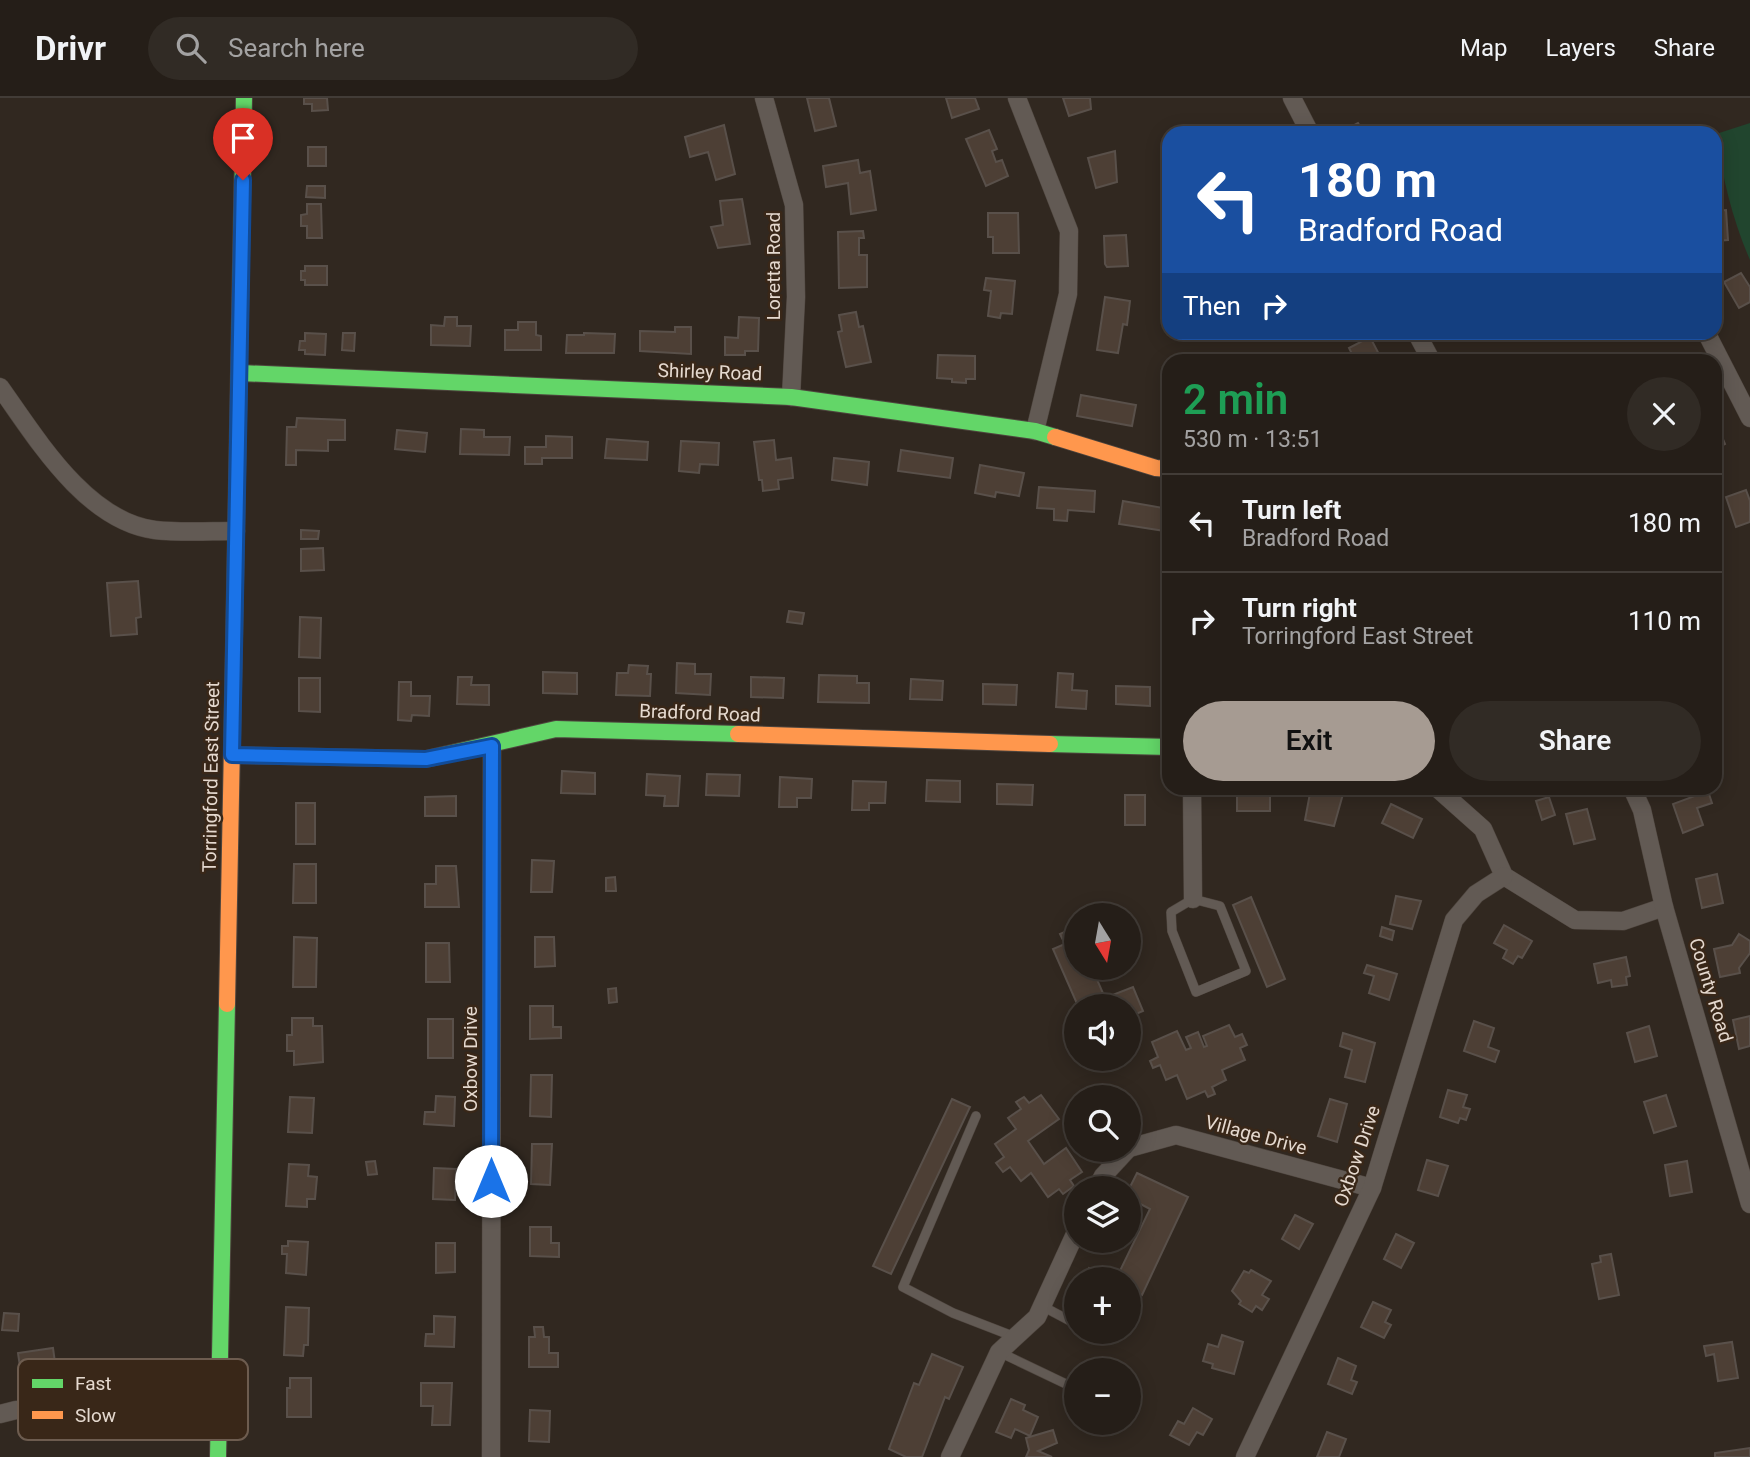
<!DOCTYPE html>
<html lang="en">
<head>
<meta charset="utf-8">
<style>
	:root { --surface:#251e18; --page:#312b25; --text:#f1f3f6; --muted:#a3a2a2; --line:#423c37; --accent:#a69b92 }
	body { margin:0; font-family:Roboto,sans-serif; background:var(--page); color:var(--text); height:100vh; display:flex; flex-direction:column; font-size:26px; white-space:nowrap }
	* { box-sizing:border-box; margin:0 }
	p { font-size:23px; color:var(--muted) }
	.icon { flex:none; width:38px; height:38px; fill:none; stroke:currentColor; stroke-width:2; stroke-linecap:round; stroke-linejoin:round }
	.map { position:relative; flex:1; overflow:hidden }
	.side { position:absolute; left:1162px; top:256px; width:560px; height:441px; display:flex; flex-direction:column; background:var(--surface); border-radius:21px; box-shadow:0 4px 18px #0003,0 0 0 2px var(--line) }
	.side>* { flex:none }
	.hud { position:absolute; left:1162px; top:28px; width:560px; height:214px; border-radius:21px; box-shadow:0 4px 18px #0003,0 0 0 2px var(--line); background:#1a4fa0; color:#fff; overflow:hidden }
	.needle { width:46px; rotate:169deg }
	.tools { position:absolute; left:1064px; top:805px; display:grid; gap:14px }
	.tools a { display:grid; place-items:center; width:77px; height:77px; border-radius:50%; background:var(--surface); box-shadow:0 4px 18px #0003,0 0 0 2px var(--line); font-size:35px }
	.pin { position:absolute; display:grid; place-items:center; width:60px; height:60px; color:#fff; margin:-72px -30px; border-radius:50% 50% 50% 0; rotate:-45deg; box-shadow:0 0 7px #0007 }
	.pin .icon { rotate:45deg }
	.me { position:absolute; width:77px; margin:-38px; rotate:0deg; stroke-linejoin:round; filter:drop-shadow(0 0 5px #0008) }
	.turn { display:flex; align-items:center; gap:24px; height:147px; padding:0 21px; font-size:32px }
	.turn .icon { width:91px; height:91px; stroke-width:2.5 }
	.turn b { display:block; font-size:49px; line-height:60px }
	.then { display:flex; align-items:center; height:66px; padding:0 21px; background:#0003; gap:14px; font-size:26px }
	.round { display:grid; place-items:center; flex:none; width:74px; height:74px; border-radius:37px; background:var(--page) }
	.headline { display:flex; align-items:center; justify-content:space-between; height:119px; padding:0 21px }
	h1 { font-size:42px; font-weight:600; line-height:52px; color:#1e9e55 }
	.cta { display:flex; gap:14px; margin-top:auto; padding:14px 21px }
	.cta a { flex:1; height:80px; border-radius:42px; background:var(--accent); color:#111; font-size:28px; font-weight:600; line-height:80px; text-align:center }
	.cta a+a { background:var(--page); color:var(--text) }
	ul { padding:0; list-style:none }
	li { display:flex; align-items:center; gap:21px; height:98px; padding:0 21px; border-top:2px solid var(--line) }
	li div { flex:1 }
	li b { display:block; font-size:26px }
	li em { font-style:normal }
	header { display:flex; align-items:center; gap:42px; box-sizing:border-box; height:98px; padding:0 35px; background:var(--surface); border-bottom:2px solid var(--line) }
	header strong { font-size:33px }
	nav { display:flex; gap:38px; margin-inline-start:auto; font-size:24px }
	.search { width:490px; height:63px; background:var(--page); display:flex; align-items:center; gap:18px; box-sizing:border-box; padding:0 24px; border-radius:38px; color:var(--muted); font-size:26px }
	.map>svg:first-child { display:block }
</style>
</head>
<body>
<header>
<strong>Drivr</strong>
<div class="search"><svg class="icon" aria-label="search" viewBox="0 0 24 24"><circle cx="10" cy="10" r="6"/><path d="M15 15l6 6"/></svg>Search here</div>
<nav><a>Map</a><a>Layers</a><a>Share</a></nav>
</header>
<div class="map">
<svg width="1750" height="1359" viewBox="0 0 1750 1359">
	<rect width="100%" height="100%" fill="#312820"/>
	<path fill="#21452e" d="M1750,25v137c-18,-41 -27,-81 -34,-126z"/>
	<g fill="#4d3f35" stroke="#59504a" stroke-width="2">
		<path d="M304,0h23l1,12 -16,1v-7h-8z"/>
		<path d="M807,0h22l7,28 -21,5z"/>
		<path d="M946,0h29l4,11 -27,9z"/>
		<path d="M1063,0h27l1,11 -22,7z"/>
		<path d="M1358,25l6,10h-25z"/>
		<path d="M724,27l11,49 -19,6 -8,-28 -18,5 -5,-20z"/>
		<path d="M989,32l8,19 -5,2 4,11 6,-2 6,16 -22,10 -20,-47z"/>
		<rect x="308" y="49" width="18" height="19"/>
		<path d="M1115,53l2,31 -21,6 -8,-30z"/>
		<path d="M858,62l2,13 10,-2 6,39 -25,4 -3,-31 -22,4 -3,-21z"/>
		<path d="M307,88h18v12l-19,-1z"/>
		<path d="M742,101l8,45 -32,4 -7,-21 12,-2 -3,-24z"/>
		<path d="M307,106h14l1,34h-15v-12h-6v-11l6,-1z"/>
		<path d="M1726,112l2,30 -13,1v-30z"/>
		<path d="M988,115h30l1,40h-26v-16h-5z"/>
		<path d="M863,133l1,7h-5v17h8v32l-28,1 -1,-56z"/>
		<path d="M1126,137l2,31 -21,1 -2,-3 -1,-28z"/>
		<path d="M305,168h22v19h-22v-5h-4v-9h4z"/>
		<path d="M1741,175l9,14v15l-11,6 -15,-26z"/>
		<path d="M986,180l29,3 -3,33 -11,-1 -1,5 -12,-2 3,-25 -7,-1z"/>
		<path d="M1105,199l25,4 -3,24 -4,-1 -5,29 -21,-3z"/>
		<path d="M856,214l3,15 4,-1 8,36 -25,5 -8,-35 4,-1 -3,-16z"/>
		<path d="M445,219h12v9h14l-1,20 -39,-1v-20l13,1z"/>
		<path d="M739,219l20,1 -1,33h-13v4h-20v-18l13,1z"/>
		<path d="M518,224h18v13l5,1v14h-36v-20h13z"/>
		<path d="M675,229h16v27l-51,-3v-20l35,1z"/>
		<path d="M305,235l21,1 -1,21 -20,-1v-4h-6l1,-9h5z"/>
		<path d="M343,235h12l-1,18 -12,-1z"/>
		<path d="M584,235l31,1 -1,19h-48l1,-18h17z"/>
		<path d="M1370,239l12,23h-27l-6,-12z"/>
		<path d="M938,257l37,1v23h-9v4l-14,-1v-3l-15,-1z"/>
		<path d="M1081,297l55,10 -4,21 -55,-10z"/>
		<path d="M297,320l48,2v20h-17v11l-32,-1v15h-10l1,-38h9z"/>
		<path d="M1715,322l10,24 -10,5z"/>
		<path d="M461,331l23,1v7h26l-1,18 -49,-1z"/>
		<path d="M397,332l30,3 -2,19 -30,-3z"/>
		<path d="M546,338l26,1v21h-30v6h-17v-17h21z"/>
		<path d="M607,341l41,3 -1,18 -42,-2z"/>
		<path d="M774,342l2,20 15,-2 2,20 -15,2 1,9 -16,2 -1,-11h-3l-5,-38z"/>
		<path d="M681,343l38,2 -1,22 -18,-1 -1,9 -20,-2z"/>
		<path d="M901,352l52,8 -3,20 -52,-7z"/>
		<path d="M834,360l35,4 -2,23 -35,-5z"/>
		<path d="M980,367l44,8 -5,23 -23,-4 -1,5 -20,-4z"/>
		<path d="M1039,389l56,4 -1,21 -26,-2 -1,11 -13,-1v-11l-17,-1z"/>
		<path d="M1746,392l4,11v21l-14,5 -10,-30z"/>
		<path d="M1123,403l46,8 -4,22 -46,-7z"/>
		<path d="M301,432l18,1 -1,8h-17z"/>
		<path d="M323,450l1,22 -23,1v-22z"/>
		<path d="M138,483l3,36 -5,1 1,16 -26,2 -4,-53z"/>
		<path d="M789,513l15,2 -2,11 -15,-2z"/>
		<path d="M300,519l21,1 -1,40 -21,-1z"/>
		<path d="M677,565l18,1v10h16l-1,21 -34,-2z"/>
		<path d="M629,567l19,1 -1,8h4l-1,22 -34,-1 1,-22h11z"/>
		<path d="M543,574l34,1v21l-34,-1z"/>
		<path d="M1058,575l15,1 -1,16 15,1 -1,18 -30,-2z"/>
		<path d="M819,577l38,1v7h12v20l-51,-1z"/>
		<path d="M458,579h14l-1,8h18v20l-32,-1z"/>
		<path d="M751,579l33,1 -1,20 -32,-1z"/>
		<path d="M299,580h21v34l-21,-1z"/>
		<path d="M911,581l32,2 -1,19 -32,-1z"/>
		<path d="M399,584h12v14h19l-1,20 -17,-1 -1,6 -13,-1z"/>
		<path d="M983,586l34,1 -1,20 -33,-1z"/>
		<path d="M1116,588l34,1v19l-34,-2z"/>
		<path d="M562,673l33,2v21l-34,-1z"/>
		<path d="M647,676l33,2 -2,30h-14l1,-10 -19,-1z"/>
		<path d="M707,676l33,1 -1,21 -33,-1z"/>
		<path d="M780,679l32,2 -1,19h-14v9h-18z"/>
		<path d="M927,682l33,1v21l-34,-1z"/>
		<path d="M853,683l33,1 -1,21h-16v7h-17z"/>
		<path d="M997,686l36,1 -1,20 -35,-1z"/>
		<path d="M1311,690l32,6 -9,32 -29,-6z"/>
		<rect x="1237" y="693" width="33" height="20"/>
		<path d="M1708,693l4,12 -15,5 6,17 -20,8 -10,-29z"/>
		<rect x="1125" y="697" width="20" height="30"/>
		<path d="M456,698v20h-31v-19z"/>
		<path d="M1549,699l6,18 -13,5 -6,-19z"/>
		<rect x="296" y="705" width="19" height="41"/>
		<path d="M1391,706l31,15 -9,19 -31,-15z"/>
		<path d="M1587,711l8,30 -21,5 -8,-30z"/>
		<path d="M532,762l22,1 -2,31h-21z"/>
		<path d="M294,766h22v39h-23z"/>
		<path d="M436,768h20l3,41h-34v-23h11z"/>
		<path d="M1717,776l6,29 -21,5 -6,-29z"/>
		<path d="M615,779l1,14h-10v-13z"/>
		<path d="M1396,798l25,5 -9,28 -22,-5z"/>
		<path d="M1251,799l34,82 -18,8 -34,-82z"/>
		<path d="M1504,827l28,16 -10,17 -4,-2 -5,8 -10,-6 4,-8 -13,-7z"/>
		<path d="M1076,829v41h16l13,30 28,-11 10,24 -14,6v-11h-51l-25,-57 12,-5 -5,-10z"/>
		<path d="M1382,829l12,4 -2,9 -12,-4z"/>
		<path d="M1739,836l11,7v12l-11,15 1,5 -20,4 -6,-28 18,-4z"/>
		<path d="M294,839l23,1 -1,49h-23z"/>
		<path d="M535,839h19l1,29 -20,1z"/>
		<path d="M426,845h23l1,39h-24z"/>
		<path d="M1626,859l4,19 -4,1 1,8 -15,2 -1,-7 -13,3 -4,-19z"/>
		<path d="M1367,867l30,9 -8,26 -20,-7 5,-17 -10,-3z"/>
		<path d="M616,890l1,14 -8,1 -1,-14z"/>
		<path d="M530,908h23v21h8v11l-31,1z"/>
		<path d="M1750,918v30l-11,3 -6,-29z"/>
		<path d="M292,920h21v8h9l1,36 -29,3v-14h-7v-16h5z"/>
		<rect x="428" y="921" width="25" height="39"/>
		<path d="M1474,923l20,7 -6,19 11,4 -4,11 -31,-11z"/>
		<path d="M1229,927l6,12 7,-3 5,11 -7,3 5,12 -23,10 4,10 -14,7 3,7 -7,3 -3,-6 -18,8 -10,-24 -11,5 -6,-15 -7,3 -3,-7 8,-4 -6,-15 25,-11 9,19 5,-2 -5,-11 12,-5 6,15 3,-1 -4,-10z"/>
		<path d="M1649,928l8,30 -22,6 -8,-29z"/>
		<path d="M1343,935l32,10 -10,39 -20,-5 7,-27 -12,-4z"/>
		<path d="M531,977h21l-1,42 -21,-1z"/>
		<path d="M1448,992l19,5 -4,12 7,2 -4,11 -6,-2 -2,5 -18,-6z"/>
		<path d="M1041,997l18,24 -31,22 16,23 22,-16 16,24 -12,8 4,6 -11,8 -4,-5 -11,8 -17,-24 -10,8 -11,-14 -7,5 -7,-9 8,-6 -9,-13 21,-15 -8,-11 13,-9 -5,-7 8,-5 5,6z"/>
		<path d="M1666,997l10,31 -22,7 -10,-31z"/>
		<path d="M436,998l19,1 -1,29 -30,-2 1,-12h10z"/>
		<path d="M290,999l24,1 -2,35 -24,-1z"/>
		<path d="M952,1001l18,8 -79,167 -18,-8z"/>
		<path d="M1330,1001l17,5 -10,38 -19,-6z"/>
		<path d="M532,1046h20l-2,41 -19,-1z"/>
		<path d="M1427,1062l21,6 -10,30 -20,-6z"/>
		<path d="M375,1063l2,13 -9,1 -2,-13z"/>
		<path d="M1687,1063l5,31 -22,4 -5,-31z"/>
		<path d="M289,1066l20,1 -1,11 9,1 -2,22h-8v8l-21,-1z"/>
		<path d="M434,1070l22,1 -1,31 -22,-1z"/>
		<path d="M1137,1075l51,24 -46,98 -5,-3 -8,17v-30h-13l34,-70 -21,-11v-9z"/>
		<path d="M1295,1117l18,9 -14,25 -17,-10z"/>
		<path d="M530,1129h21v16h8v14l-29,-1z"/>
		<path d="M1396,1136l18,9 -13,25 -17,-9z"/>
		<path d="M288,1143l20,1 -2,33 -20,-2 1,-19h-5v-8h6z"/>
		<path d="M436,1145h19v29l-19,1z"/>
		<path d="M1611,1156l8,41 -20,4 -7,-35 9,-2 -1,-6z"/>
		<path d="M1089,1170l25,11h-30z"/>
		<path d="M1251,1172l20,11 -9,14 7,4 -7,11 -6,-4 -4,6 -13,-8 2,-3 -9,-10 12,-20 5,2z"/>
		<path d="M1373,1204l18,8 -6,12 6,3 -7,13 -23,-11z"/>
		<path d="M286,1209l23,1 -1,37h-4l-1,11 -19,-1z"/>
		<path d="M4,1215l15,1 -1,17 -16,-1z"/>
		<path d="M434,1218l21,1 -1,30 -29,-1 1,-12h8z"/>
		<path d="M534,1229h9l1,10h5v16h9v14h-29v-30h6z"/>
		<path d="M1222,1237l21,7 -9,32 -22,-6 1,-4 -10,-3 5,-17 10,3z"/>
		<path d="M1732,1244l6,36 -20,3 -4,-27 -8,2 -2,-10z"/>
		<path d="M53,1250l3,22 -19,3 -2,-8 -15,2 -2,-14z"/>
		<path d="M932,1256l31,13 -14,32 -4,-2 -23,60h-16l-17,-8 25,-66 5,2z"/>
		<path d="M1338,1260l18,8 -5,14 6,2 -5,12 -24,-10z"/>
		<path d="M290,1280h21v39h-24v-29h3z"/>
		<path d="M421,1285h31l-2,42h-18l1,-19h-12z"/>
		<path d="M1011,1301l14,6 -2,5 15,7 -8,19 -15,-7 -4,9 -15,-6z"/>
		<path d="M1193,1310l19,11 -9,16 -6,-3 -8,13 -19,-10 8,-14 6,3z"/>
		<path d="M530,1312l20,1 -1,31 -20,-1z"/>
		<path d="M1053,1332l4,13 -19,8 14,6h-26l3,-7 -3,-12z"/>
		<path d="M1327,1334l19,7 -7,18h-22z"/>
		<path d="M1750,1350v9h-35v-4z"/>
	</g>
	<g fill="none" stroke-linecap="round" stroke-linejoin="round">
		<defs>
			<g id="lane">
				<path d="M1193,801l27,7 26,65 -50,21 -24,-61 -1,-19z"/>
				<path d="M976,1018l-73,171 50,26 62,24"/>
				<path d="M1042,1208l34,18"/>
				<path d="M1092,1234l11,5"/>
				<path d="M999,1254l67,32"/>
			</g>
			<g id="street">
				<path d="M764,0l30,107 2,92 -5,100"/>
				<path d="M1017,0l52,133 -1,63 -33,137"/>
				<path d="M1292,0l18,35"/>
				<path d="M1416,234l15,28"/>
				<path d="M1706,234l44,86"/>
				<path d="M0,289c37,52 86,134 155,143 26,3 54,1 81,1"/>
				<path d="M1192,690l1,111"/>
				<path d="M1437,690l46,41 21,47 71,44 48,1 41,-14"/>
				<path d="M1632,690l10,22 22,97 86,297"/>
				<path d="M1129,1050l47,-13 196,53"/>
				<path d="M1097,1090l6,-12 24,-26"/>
				<path d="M0,1316l16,-4 107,-3 97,-19"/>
				<path d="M491,1359l1,-712"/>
				<path d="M950,1359l49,-105 38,-35 39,-85"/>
				<path d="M1245,1359l127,-269 82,-268 22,-26 28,-18"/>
			</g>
			<g id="fast">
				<path d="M241,275l550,24 244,34 20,6"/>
				<path d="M235,490l9,-490"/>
				<path d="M1050,646l119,3"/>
				<path d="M232,657l194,4 130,-30 182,5"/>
				<path d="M218,1359l9,-453"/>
			</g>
			<g id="slow">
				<path d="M1055,339l101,31 13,1"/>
				<path d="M738,636l312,10"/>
				<path d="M227,906l8,-416"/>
			</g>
		</defs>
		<use href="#lane" stroke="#4e453e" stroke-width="10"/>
		<use href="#street" stroke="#4e453e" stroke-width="19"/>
		<use href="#fast" stroke="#4e453e" stroke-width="18"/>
		<use href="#slow" stroke="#4e453e" stroke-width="18"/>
		<use href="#lane" stroke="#625a54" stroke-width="9"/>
		<use href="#street" stroke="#625a54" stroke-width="18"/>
		<use href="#fast" stroke="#63d668" stroke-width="16"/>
		<use href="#slow" stroke="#ff974d" stroke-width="16"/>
	</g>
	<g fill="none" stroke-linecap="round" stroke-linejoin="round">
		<defs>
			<path id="route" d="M243,82l-11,575 194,4 66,-13 -1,435"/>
		</defs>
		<use href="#route" stroke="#114b97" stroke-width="18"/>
		<use href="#route" stroke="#1a73e8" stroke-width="12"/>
	</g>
	<g text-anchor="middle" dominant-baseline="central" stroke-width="5" stroke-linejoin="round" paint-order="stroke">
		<g font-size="19" fill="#e5d9cf" stroke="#392718">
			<text transform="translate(773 168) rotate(-90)">Loretta Road</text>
			<text transform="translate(710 274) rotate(2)">Shirley Road</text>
			<text transform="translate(700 615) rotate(2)">Bradford Road</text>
			<text transform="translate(211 679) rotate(-89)">Torringford East Street</text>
			<text transform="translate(1711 892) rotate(73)">County Road</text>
			<text transform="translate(470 961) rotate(-90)">Oxbow Drive</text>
			<text transform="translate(1256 1037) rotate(15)">Village Drive</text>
			<text transform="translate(1357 1058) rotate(-71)">Oxbow Drive</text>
		</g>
	</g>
	<rect x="18" y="1261" width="230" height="81" rx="10" fill="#392718" stroke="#6d5c4f" stroke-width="2"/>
	<rect x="32" y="1281" width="31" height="9" fill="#63d668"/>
	<rect x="32" y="1313" width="31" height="8" fill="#ff974d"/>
	<g font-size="19" fill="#e5d9cf">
		<text x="75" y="1292">Fast</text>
		<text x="75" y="1324">Slow</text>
	</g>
</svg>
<div class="tools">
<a><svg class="needle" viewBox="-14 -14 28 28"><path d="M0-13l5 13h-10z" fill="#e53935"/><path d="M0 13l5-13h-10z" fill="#a3a2a2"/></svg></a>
<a><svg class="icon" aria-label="sound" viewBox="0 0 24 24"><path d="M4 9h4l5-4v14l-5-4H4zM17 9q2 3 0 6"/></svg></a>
<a><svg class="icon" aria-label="search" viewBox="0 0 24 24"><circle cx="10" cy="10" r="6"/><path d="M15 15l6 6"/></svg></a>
<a><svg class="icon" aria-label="layers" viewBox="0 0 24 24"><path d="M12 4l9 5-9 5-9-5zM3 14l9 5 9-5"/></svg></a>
<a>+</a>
<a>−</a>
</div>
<div class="pin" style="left:243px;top:82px;background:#d93025"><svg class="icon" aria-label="arrive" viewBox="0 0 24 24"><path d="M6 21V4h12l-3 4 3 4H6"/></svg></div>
<svg class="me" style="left:491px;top:1083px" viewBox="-20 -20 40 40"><circle r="19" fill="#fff"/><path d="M0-13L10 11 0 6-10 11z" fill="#1a73e8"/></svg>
<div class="hud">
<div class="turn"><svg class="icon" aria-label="left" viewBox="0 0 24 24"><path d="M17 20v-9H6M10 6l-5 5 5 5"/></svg><div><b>180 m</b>Bradford Road</div></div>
<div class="then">Then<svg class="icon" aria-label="right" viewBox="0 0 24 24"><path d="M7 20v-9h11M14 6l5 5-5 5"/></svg></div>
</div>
<section class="side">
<div class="headline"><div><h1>2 min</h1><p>530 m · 13:51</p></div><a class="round"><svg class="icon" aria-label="close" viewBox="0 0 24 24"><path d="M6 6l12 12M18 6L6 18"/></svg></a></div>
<ul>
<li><svg class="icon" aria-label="left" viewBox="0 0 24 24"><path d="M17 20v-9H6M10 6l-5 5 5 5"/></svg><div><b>Turn left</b><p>Bradford Road</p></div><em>180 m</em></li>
<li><svg class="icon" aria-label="right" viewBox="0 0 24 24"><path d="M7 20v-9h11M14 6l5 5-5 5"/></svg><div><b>Turn right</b><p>Torringford East Street</p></div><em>110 m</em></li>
</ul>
<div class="cta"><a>Exit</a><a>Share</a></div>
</section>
</div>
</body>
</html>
